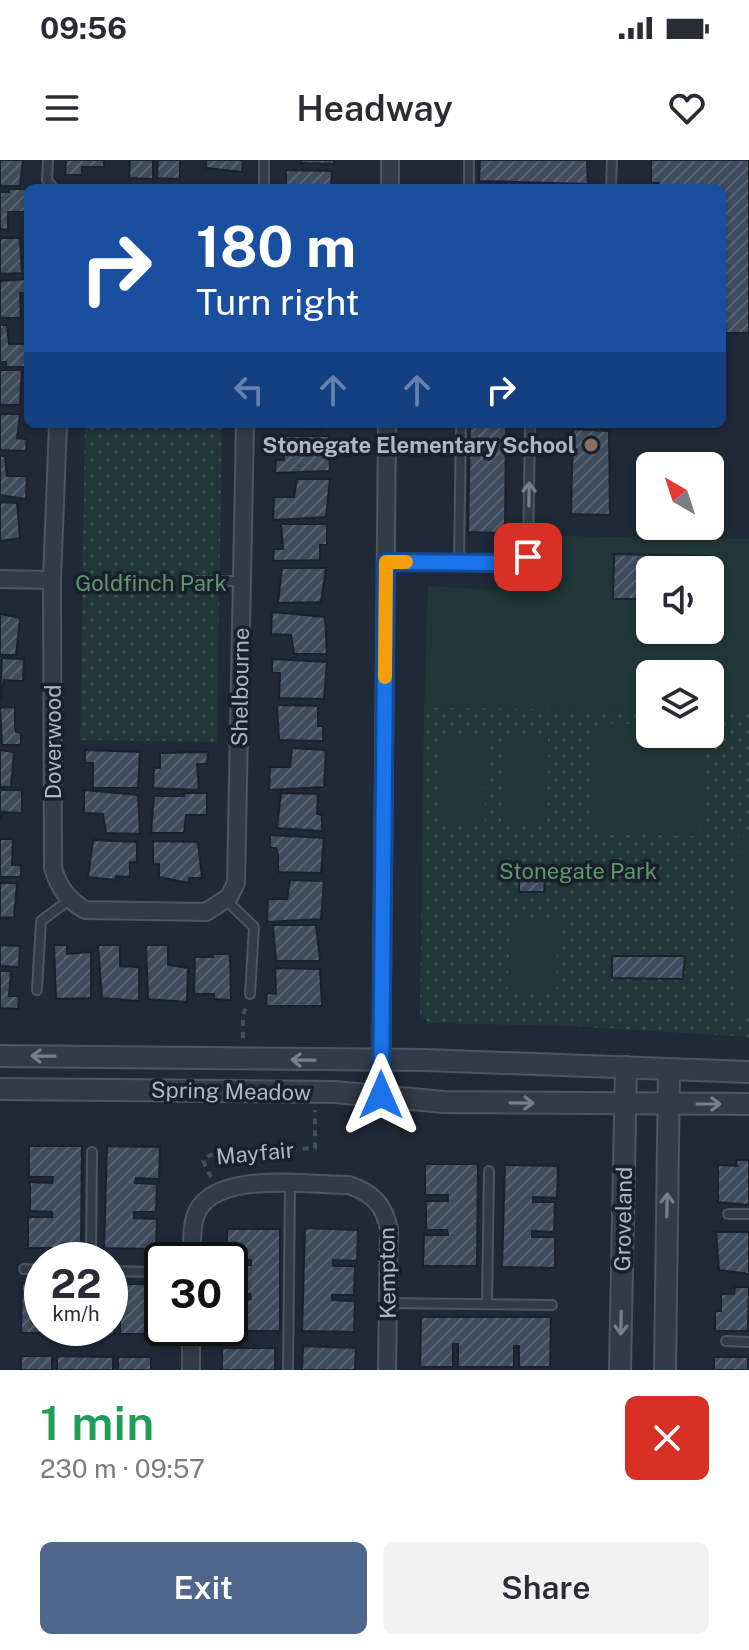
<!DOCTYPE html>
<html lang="en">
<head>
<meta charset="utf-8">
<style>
	:root { --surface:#fff; --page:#f2f2f3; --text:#2b2b33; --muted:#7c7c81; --accent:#4f668d }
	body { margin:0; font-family:"Public Sans",sans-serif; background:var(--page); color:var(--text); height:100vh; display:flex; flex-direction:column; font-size:30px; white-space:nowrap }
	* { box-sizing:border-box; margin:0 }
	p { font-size:26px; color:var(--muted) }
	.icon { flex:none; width:44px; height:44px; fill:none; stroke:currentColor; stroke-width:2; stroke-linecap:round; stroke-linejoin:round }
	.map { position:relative; height:1210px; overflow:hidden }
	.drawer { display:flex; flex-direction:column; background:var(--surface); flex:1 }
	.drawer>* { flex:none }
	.top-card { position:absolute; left:24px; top:24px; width:702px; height:244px; border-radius:12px; box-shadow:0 2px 6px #0004; background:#1a4fa0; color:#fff; overflow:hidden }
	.needle { width:52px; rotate:321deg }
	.fabs { position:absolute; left:636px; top:292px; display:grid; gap:16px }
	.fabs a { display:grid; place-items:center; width:88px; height:88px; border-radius:12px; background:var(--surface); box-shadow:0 2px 6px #0004; font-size:40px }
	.speed { position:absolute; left:24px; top:1082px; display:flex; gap:16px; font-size:40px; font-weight:700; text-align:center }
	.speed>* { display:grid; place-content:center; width:104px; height:104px; border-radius:50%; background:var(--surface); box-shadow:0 2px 6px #0004; line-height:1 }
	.speed small { font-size:20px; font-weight:400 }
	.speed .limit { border:4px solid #111; border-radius:12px; background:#fff; color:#111 }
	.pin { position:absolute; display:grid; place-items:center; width:68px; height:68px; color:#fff; margin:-34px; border-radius:16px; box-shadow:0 4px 12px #0006 }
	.me { position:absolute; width:88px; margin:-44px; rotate:0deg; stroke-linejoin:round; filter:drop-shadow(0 0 6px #0008) }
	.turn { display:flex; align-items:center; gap:28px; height:168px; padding:0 40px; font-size:36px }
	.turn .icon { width:104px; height:104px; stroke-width:2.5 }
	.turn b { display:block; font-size:56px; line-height:68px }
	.lanes { display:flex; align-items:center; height:76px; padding:0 40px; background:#0003; justify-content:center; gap:40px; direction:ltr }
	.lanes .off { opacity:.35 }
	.round { display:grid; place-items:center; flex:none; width:84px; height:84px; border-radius:12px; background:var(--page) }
	.summary { display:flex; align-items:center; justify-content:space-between; height:136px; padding:0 40px }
	h1 { font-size:48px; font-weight:600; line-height:60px; color:#1e9e55 }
	.button { display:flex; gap:16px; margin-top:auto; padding:16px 40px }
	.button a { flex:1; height:92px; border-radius:12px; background:var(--accent); color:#fff; font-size:32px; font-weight:600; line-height:92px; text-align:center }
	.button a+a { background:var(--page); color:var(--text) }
	.status { display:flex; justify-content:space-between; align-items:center; height:56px; padding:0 40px; background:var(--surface); direction:ltr }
	.status svg { height:22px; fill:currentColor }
	header { display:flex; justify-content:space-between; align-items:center; height:104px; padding:0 40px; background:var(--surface); font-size:36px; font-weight:600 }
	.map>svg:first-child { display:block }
</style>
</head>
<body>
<div class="status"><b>09:56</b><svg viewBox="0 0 49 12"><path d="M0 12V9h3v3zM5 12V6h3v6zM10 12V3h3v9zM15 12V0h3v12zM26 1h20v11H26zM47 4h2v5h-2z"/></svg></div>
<header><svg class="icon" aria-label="menu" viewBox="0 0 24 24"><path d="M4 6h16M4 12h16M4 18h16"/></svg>Headway<svg class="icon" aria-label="heart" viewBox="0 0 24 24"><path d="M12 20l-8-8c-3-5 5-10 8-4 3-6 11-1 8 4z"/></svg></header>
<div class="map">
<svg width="749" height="1210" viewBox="0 0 749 1210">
	<defs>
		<pattern id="park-dots" width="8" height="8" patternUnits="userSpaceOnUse" patternTransform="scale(2)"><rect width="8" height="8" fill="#213638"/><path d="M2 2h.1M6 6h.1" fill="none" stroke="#3f5153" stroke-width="1.8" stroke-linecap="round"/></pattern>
		<pattern id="building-hatch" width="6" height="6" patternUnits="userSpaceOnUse" patternTransform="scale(2)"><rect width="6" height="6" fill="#3f4c5d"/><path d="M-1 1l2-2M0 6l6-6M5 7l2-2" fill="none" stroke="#586473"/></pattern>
	</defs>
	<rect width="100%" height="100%" fill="#1f2937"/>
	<g fill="url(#park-dots)">
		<path d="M85,264l137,2 -5,316 -137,-2z"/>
		<path d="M424,547l226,4v23h60v-22l39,1v324l-178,-11 -142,-3 -9,-8z"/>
	</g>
	<g fill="#213638" fill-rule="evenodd">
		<path d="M558,376l191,3v174l-39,-1v-38h-60v37l-226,-4 4,-121c25,1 86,10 104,-7 11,-10 15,-25 19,-39zM650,410h60v60h-60z"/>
		<path d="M603,563l36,1 11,10 54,1v91l-11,10 -37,-1 -9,-9 -9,9h-38l-11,-12 3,-91z"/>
		<path d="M440,575l46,1 -1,86h-45z"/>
		<path d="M503,576l45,1 -1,86h-46z"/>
		<path d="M739,674h10v182h-12z"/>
		<path d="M510,758l48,1 -2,72 -48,-1z"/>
	</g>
	<g fill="url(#building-hatch)" stroke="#1a222e" stroke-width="2">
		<path d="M0,0h23l-3,26h-20z"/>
		<path d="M66,0h38v7h-22v8h-17z"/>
		<path d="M130,0h23v19l-24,-1z"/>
		<path d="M158,0h22v19l-23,-1z"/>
		<path d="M206,0h37l-1,12 -36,-4z"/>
		<path d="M301,0h33v4l-33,-1z"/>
		<path d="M480,0h107l1,24 -109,-3z"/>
		<path d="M651,0h98v173h-27v-145h-63v-5h-8z"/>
		<path d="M286,10l46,1 -1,17h-45z"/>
		<path d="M9,29h19v23h-20v18l-8,-1v-37h9z"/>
		<path d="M0,78h20l2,35 -22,1z"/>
		<path d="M28,119v14h-8l1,25h-21v-37z"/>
		<path d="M0,165h7l2,19h19v23h-22v-5h-6z"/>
		<path d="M0,210h22l-2,35h-20z"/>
		<path d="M0,254h20l-3,24 10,1 -1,12 -26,-1z"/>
		<path d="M285,264h39l-1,5 -38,-1z"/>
		<path d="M470,264h36l-1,109 -37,-1z"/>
		<path d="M573,269l36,2 1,84 -39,-1z"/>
		<path d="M282,276h47l1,35 -55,2 1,-13h8z"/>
		<path d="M0,296h5l2,20h20l-1,23 -26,-4z"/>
		<path d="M297,319h33l-4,38 -53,3 1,-23h20z"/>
		<path d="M0,342l17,1 3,35 -20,3z"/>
		<path d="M281,364h46v21h-7v15l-47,1 1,-12h9z"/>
		<path d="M614,394l95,2v14h-59v29h-37z"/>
		<path d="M282,408h44l-5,34 -43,1z"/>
		<path d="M272,452l53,5 2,37h-33l-3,-19 -20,-1z"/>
		<path d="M0,454l20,4 -4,37h-16z"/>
		<path d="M2,498l22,1 -1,22 -19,-1 -4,19z"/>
		<path d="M272,499l55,3 -3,37 -45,-1 1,-25h-8z"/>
		<path d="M277,545l41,1v20h5v15l-44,-1z"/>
		<path d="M15,547v18l1,7 5,1v12h-19l-2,-37z"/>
		<path d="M292,588l34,2 -2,37 -55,3 1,-23h20z"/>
		<path d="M0,590l14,2 -3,35h-11z"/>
		<path d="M85,590l55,2 -2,36h-45v-25h-8z"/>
		<path d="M208,592l-1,12h-10l2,26 -46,-2 1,-20h6v-15z"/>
		<path d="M0,630h22v23l-20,-1 -2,9z"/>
		<path d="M84,630l54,5 2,39 -34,-1 -3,-19 -19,-1z"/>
		<path d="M185,633h22v22h-21l-2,18h-33l3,-37h30z"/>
		<path d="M281,633l37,1 -1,20 5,1v16l-45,-3z"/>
		<path d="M270,675l54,3 -3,35 -43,-1v-18l-2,-6h-6z"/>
		<path d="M0,679h13l-1,26h9v12h-21z"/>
		<path d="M93,680l44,2v20h-7v15l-14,-1 -1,4 -27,-3z"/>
		<path d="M153,681l45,1 4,36h-13v5l-30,-6v-13h-6z"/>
		<path d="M519,706l27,1 -2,25h-25z"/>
		<path d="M290,720l34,1 -3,38 -54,3 1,-23h19z"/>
		<path d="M0,723h17l-3,34 -14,1z"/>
		<path d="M273,765h43l4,36h-44z"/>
		<path d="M0,785l20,1 -1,21 -19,-1z"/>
		<path d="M54,785h13v9l24,-2v46l-35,1z"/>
		<path d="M98,785h22v21l19,1v34l-37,-3z"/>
		<path d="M146,785h22v20l20,3 -1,34 -39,-3z"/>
		<path d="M212,794h18l1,46 -17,-1v-5h-20l1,-37h18z"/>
		<path d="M612,796h73l-2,23 -71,-1z"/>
		<path d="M275,808l45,1 2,37h-56l1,-13 9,1z"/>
		<path d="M0,811h11l-2,25h10l-1,13 -18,-1z"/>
		<path d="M29,986h53l-1,102h-53v-31h24v-5l-22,-1v-29l22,1 1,-6h-24z"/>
		<path d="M107,986l53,1 -1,32 -23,-1 -1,5 22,1 -1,28h-22v6l23,1 -1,30 -52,-1z"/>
		<path d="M736,1000h13v45l-31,-3v-37l19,1z"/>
		<path d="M425,1004h53l-1,102h-54l1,-31h24l-1,-5h-21v-29h22v-6h-23z"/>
		<path d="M505,1005l53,1 -1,32 -24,-1v5h22l-1,30 -22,-1v6h23v31l-53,-1z"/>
		<path d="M305,1068l53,2 -1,31 -24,-1v6h22l-1,29h-22v5l23,1 -1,31 -52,-1z"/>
		<path d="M227,1069h53v102h-53l3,-3v-28l21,-1 -1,-5 -20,1v-29l21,-1v-5h-24z"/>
		<path d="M716,1072h33v42l-30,-4z"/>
		<path d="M22,1123h20v45h12v5h-33z"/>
		<path d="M110,1124h42l-1,50h-31v-21h-5l-1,21 -55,-1v-5h51z"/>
		<path d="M735,1127h14l-1,44h-33v-20h6v-17h13z"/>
		<path d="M421,1157h130l-1,50h-31v-21h-5v21h-56v-23h-5v23h-33z"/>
		<path d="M303,1186l53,2 -1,22h-53z"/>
		<rect x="222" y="1188" width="53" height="22"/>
		<rect x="21" y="1196" width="31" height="14"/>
		<path d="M57,1196l56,1v13h-56z"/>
		<rect x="118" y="1197" width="33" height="13"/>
		<rect x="714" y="1197" width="34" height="13"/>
	</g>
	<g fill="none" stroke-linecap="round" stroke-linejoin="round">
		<defs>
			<g id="service">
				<path d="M48,0l-1,20 6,8"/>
				<path d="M264,28v-28"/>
				<path d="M469,28v-28"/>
				<path d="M611,28l1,-28"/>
				<path d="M459,401l2,-137"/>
				<path d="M386,402l135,1 7,-6 2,-133"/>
				<path d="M189,421h53"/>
				<path d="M226,740l28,27 -4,67"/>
				<path d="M37,830l4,-69 28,-21"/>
				<path d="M728,1054h21"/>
				<path d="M91,1100l1,-108"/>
				<path d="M24,1109l18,1"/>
				<path d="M110,1111l52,1"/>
				<path d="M389,1143l163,2"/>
				<path d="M487,1144l2,-133"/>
				<path d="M726,1181l23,1"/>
				<path d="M288,1210l2,-185"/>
			</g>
			<g id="minor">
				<path d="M390,28v-28"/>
				<path d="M58,264l-6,156 1,288c6,20 14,31 32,42l121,2 23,-15 7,-14 9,-459"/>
				<path d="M0,419l52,1"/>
				<path d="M381,935l6,-671"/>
				<path d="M192,1100c0,-14 -1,-30 3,-43 15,-48 114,-32 154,-32 23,8 35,19 40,44l-2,141"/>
				<path d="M191,1210v-42"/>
			</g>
			<g id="tertiary">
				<path d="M0,896l425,4 324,12"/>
				<path d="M0,929l334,3 110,10 305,2"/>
				<path d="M620,1210l6,-303"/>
				<path d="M665,1210l4,-300"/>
			</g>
		</defs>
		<use href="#service" stroke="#4d5663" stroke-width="12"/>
		<use href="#minor" stroke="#4d5663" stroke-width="20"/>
		<use href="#tertiary" stroke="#4d5663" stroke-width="24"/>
		<g stroke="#3e5356" stroke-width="4" stroke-dasharray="6 6" stroke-linecap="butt">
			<path d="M243,878v-24l3,-6"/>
			<path d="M211,1017l-8,-16 7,-6 105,-7v-38"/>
		</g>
		<use href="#service" stroke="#323b48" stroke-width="8"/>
		<use href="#minor" stroke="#323b48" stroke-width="16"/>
		<use href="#tertiary" stroke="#323b48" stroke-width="20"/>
	</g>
	<defs><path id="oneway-shaft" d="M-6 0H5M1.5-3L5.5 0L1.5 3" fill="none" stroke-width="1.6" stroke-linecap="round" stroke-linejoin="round" transform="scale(2)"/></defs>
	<g stroke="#757f8d">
		<use href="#oneway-shaft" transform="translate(529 334) rotate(-89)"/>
		<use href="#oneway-shaft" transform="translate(43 896) rotate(-179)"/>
		<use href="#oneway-shaft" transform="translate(303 900) rotate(-179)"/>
		<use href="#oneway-shaft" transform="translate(522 943) rotate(1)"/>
		<use href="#oneway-shaft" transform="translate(709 944)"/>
		<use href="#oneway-shaft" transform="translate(667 1045) rotate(-89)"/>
		<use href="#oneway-shaft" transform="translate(621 1163) rotate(91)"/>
	</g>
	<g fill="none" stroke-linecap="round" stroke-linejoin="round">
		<defs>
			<path id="route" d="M381,935l5,-533 135,1 7,-6"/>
		</defs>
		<use href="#route" stroke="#114b97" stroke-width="20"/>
		<use href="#route" stroke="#1a73e8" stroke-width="14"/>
		<path stroke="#f59e0b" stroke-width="14" d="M385,517l1,-115h20"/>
	</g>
	<circle fill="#8d6e63" stroke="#18202c" stroke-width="3" cx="591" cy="285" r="8"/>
	<g text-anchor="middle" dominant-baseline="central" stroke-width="7" stroke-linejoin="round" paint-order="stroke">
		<g font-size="22" font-weight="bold" fill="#acb6c5" stroke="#18202c" text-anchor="end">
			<text x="575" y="285">Stonegate Elementary School</text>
		</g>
		<g font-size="22" fill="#63966e" stroke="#18202c">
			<text x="151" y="423">Goldfinch Park</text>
			<text x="578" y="711">Stonegate Park</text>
		</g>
		<g font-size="22" fill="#acb6c5" stroke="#18202c">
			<text transform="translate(240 527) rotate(-89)">Shelbourne</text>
			<text transform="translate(53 582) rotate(-90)">Doverwood</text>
			<text transform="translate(231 931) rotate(1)">Spring Meadow</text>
			<text transform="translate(255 993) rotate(-5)">Mayfair</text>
			<text transform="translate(623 1059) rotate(-89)">Groveland</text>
			<text transform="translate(387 1113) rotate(-91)">Kempton</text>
		</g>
	</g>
</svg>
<div class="fabs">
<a><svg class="needle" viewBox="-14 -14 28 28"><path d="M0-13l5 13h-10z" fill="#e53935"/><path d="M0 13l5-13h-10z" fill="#7c7c81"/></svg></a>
<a><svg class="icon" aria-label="sound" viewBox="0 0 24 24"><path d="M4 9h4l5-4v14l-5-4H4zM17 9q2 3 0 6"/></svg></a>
<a><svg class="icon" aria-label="layers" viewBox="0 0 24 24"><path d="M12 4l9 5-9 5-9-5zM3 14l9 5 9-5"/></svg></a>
</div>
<div class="speed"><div>22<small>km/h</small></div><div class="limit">30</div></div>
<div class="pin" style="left:528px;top:397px;background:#d93025"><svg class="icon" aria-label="arrive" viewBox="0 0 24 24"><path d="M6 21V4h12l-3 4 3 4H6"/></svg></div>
<svg class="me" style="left:381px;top:935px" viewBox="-20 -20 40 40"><path d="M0-17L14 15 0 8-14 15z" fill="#1a73e8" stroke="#fff" stroke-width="4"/></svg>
<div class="top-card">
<div class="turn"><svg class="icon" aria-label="right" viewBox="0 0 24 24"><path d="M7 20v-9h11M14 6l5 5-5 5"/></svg><div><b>180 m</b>Turn right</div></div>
<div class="lanes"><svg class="icon off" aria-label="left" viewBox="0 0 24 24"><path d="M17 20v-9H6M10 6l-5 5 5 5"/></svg><svg class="icon off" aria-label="ahead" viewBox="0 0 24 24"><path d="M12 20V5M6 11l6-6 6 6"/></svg><svg class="icon off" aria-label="ahead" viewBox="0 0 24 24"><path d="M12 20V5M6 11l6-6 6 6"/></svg><svg class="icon" aria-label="right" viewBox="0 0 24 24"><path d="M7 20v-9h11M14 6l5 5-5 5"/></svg></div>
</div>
</div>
<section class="drawer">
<div class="summary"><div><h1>1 min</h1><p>230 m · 09:57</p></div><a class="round" style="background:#d93025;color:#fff"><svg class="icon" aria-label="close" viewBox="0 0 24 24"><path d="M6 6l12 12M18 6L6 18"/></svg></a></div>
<div class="button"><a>Exit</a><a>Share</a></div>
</section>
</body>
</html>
